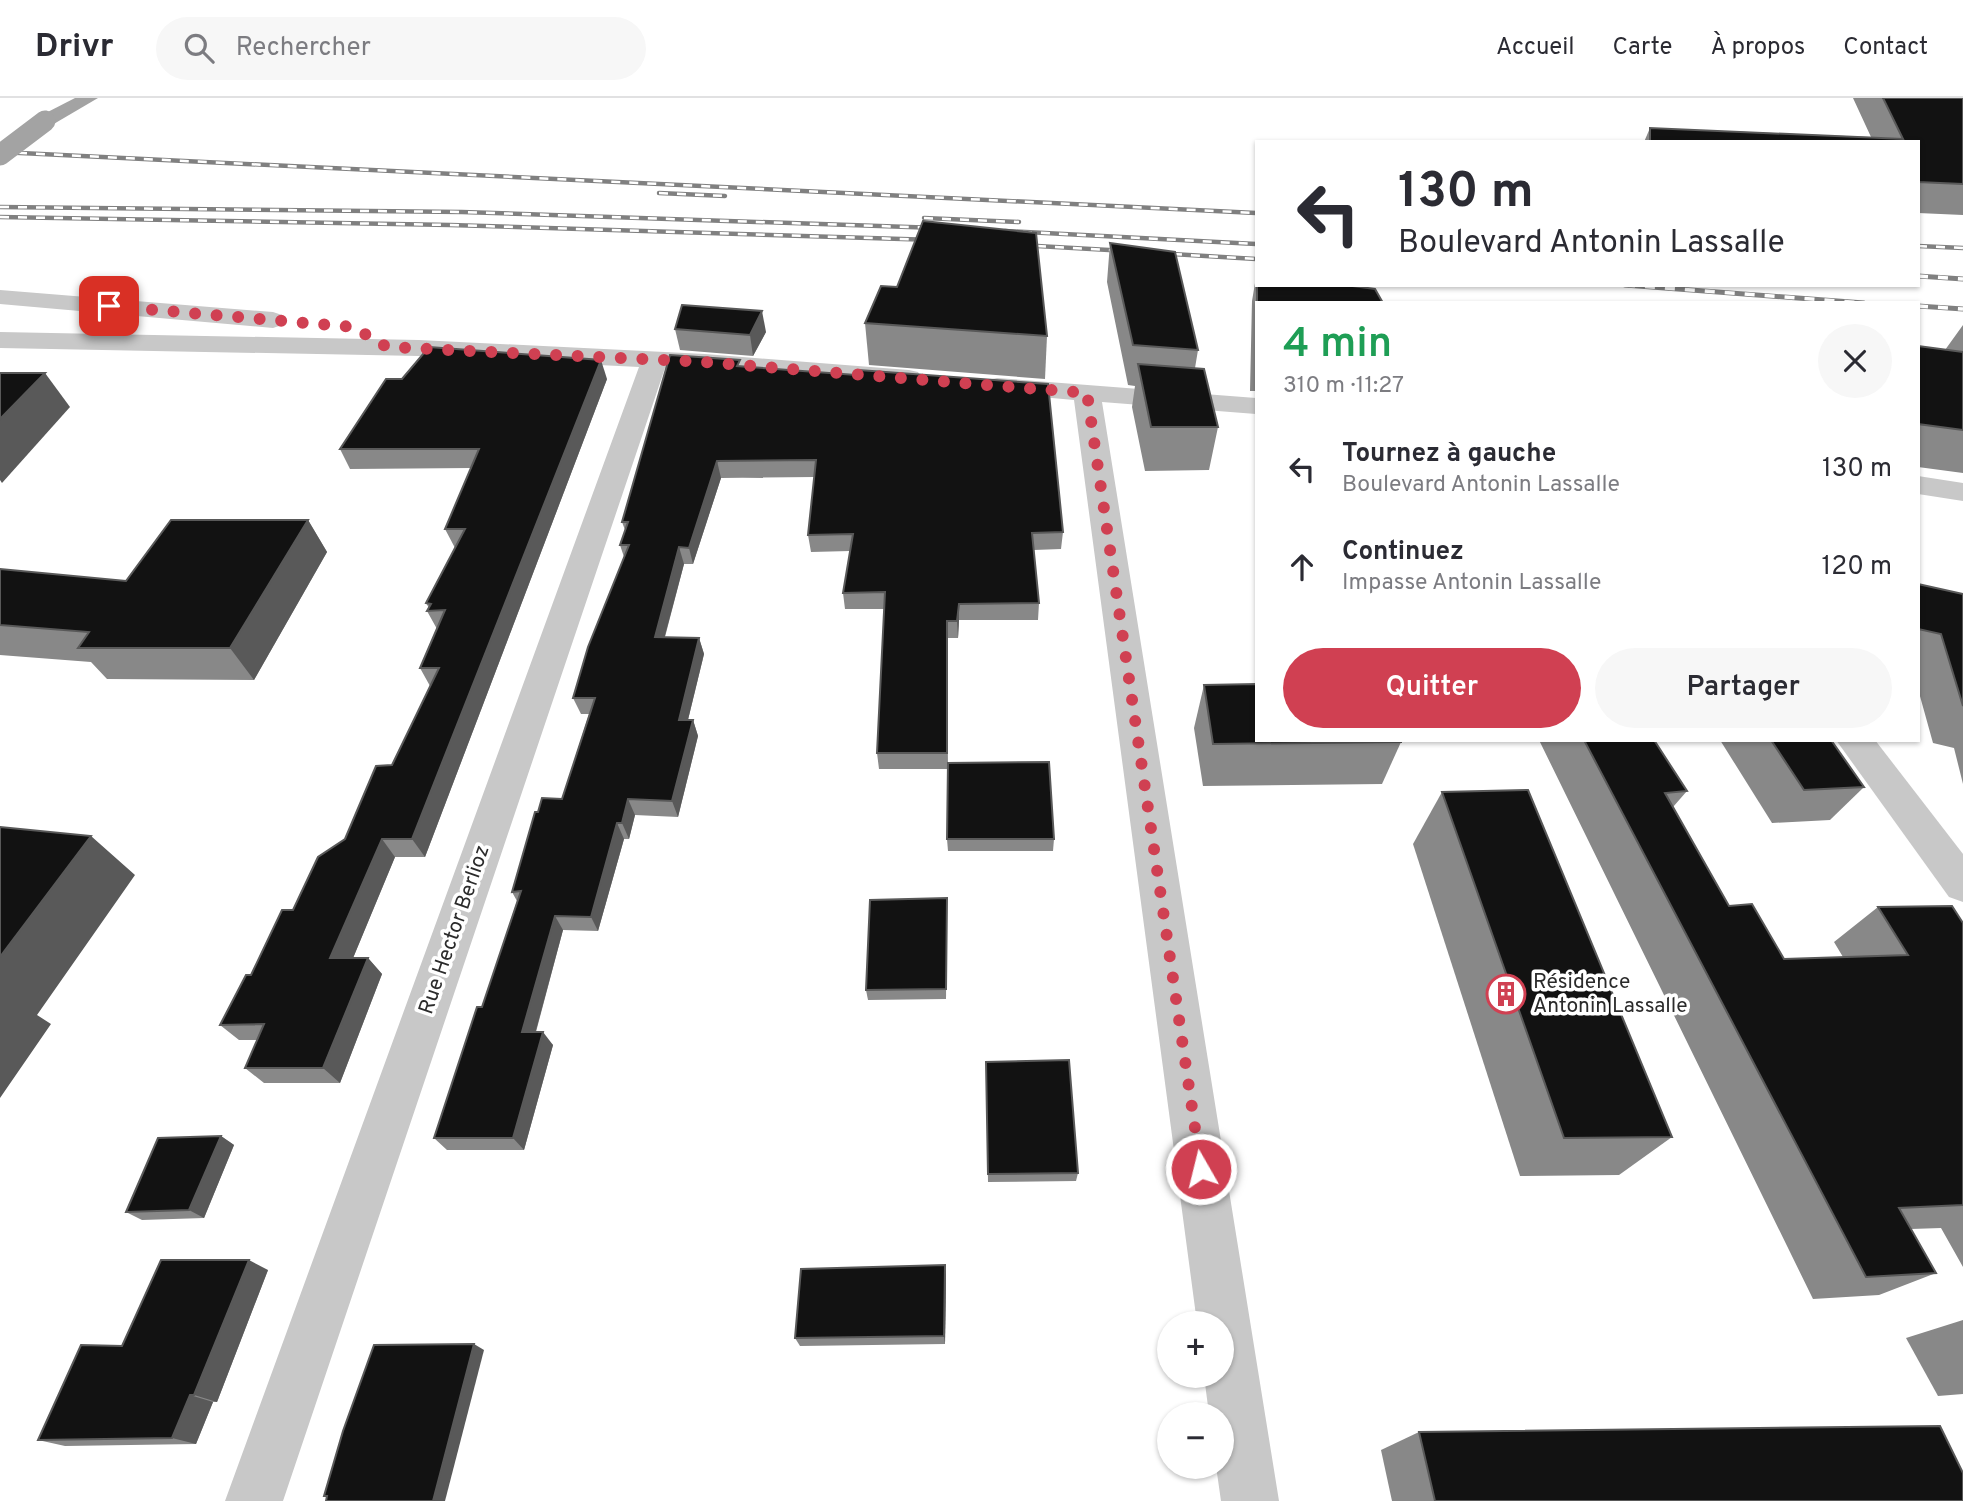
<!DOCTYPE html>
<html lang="fr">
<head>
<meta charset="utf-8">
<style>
	:root { --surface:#fff; --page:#f7f7f7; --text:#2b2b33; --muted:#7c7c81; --line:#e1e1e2; --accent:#d04052 }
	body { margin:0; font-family:Overpass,sans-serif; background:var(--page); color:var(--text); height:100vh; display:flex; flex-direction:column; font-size:26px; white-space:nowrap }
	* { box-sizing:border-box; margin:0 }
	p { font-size:23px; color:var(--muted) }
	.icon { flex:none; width:38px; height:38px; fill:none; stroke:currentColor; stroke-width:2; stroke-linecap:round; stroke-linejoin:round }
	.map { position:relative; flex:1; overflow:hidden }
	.panel { position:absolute; left:1255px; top:203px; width:665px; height:441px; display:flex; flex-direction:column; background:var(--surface); border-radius:0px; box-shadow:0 2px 5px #0004 }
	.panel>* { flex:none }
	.hud { position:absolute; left:1255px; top:42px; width:665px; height:147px; border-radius:0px; box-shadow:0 2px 5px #0004; background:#fff; color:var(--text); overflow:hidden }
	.controls { position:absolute; left:1157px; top:1213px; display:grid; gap:14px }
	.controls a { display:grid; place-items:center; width:77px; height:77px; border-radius:50%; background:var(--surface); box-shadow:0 2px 5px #0004; font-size:35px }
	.pin { position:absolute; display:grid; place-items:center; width:60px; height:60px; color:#fff; margin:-30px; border-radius:14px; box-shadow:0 4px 10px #0006 }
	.me { position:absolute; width:77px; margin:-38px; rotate:352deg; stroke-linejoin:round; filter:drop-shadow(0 0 5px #0008) }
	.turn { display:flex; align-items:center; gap:24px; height:147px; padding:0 28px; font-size:32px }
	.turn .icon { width:91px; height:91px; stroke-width:2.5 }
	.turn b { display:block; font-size:49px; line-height:60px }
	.round { display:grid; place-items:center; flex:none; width:74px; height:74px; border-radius:37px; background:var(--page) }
	.head { display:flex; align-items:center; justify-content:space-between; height:119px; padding:0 28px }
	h1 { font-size:42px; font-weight:600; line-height:52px; color:#1e9e55 }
	.primary-button { display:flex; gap:14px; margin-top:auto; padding:14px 28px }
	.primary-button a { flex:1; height:80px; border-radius:42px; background:var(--accent); color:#fff; font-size:28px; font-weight:600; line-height:80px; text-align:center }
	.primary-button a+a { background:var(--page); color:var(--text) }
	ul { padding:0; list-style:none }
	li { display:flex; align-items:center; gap:21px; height:98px; padding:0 28px }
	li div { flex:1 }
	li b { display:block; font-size:26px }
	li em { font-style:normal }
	header { display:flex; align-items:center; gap:42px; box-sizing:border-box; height:98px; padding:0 35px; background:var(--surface); border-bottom:2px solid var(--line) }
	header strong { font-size:33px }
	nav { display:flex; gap:38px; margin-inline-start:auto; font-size:24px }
	.search { width:490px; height:63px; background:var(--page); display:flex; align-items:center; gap:18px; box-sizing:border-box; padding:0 24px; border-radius:38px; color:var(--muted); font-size:26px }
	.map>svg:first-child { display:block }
</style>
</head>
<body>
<header>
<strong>Drivr</strong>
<div class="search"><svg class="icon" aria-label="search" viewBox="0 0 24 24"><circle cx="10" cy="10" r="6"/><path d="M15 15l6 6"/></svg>Rechercher</div>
<nav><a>Accueil</a><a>Carte</a><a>À propos</a><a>Contact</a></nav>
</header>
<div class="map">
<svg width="1963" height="1403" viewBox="0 0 1963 1403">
	<rect width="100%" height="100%" fill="#fff"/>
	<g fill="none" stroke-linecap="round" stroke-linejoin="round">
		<g fill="#c8c8c8" fill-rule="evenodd">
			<path d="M0,192l273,22 9,3 4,5 -4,5 -9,3 -273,-24z"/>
			<path d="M0,234l419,8 286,14 204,16 9,2 4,6 -4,6 -9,2 -244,-18 -382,1133h-58l414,-1134 -220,-11 -419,-8z"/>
			<path d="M997,280l259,20v16l-154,-12 177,1099h-58l-5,-35h6v-52h-13l-5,-38h18v-53h-25l-123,-923 -87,-8 -3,-6 3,-6z"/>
			<path d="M1918,378l45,7v18l-45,-7z"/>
			<path d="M1836,642h39l88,114v48l-14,-5z"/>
		</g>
		<path fill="#a3a3a3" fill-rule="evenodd" d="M75,0h23l-46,27h-14l-3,-4 3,-4z"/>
		<defs>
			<g id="rail-far1">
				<path d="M0,54l1256,61"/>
				<path d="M659,95l66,3"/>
				<path d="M0,109l462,5 476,16"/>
				<path d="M0,119l450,8 485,15"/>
				<path d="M924,120l95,4"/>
				<path d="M1005,133l251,13"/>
				<path d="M1019,147l108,6"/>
				<path d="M1918,148l45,2"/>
				<path d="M1155,155l101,6"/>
			</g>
			<g id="rail">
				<path d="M1918,178l45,3"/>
				<path d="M1625,187l239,18"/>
				<path d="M1918,208l45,3"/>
			</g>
		</defs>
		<use href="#rail-far1" stroke="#808080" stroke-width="4.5"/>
		<use href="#rail" stroke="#808080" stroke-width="5"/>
		<use href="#rail-far1" stroke="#fff" stroke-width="2.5" stroke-dasharray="9" stroke-linecap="butt"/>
		<use href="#rail" stroke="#fff" stroke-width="3.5" stroke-dasharray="10" stroke-linecap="butt"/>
		<path stroke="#a3a3a3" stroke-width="21" d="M0,57l45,-34"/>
	</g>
	<g fill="#888">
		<path d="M1853,0h110v117l-45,-2v-71h-274l6,-14 221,9z"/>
		<path d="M1110,145l88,107 -3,18 23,59 -9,43 -64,1 -13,-64 3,-21 -7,-1 -21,-103z"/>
		<path d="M1256,179v8h89l-89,18v88h-6l2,-90z"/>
		<path d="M897,189l150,49 -2,43 -176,-14 -4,-42z"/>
		<path d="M1963,227v148l-45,-6v-121l27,4z"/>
		<path d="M675,231l91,3 -13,24 -73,-6z"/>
		<path d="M741,268l322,166 -2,17 -27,1 5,53 -1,17h-79l-1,18h-11l1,131h-69l-2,-16 7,-144h-39l-2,-16 7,-42 -39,1 -3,-17 6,-58 -93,1 -28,86h-9l-19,73 34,1 5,16 -16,66h5l5,16 -20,81 -43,-2 -6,24h-5l-26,92 -35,-1 -27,102 17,13 -29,105h-77l-13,-12 48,-131 35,-106 -5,-9 26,-80 24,-13 27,-85h-8l-8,-16 51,-141 -4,-12 5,-15 -3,-8z"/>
		<path d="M607,281l-182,478h-30l-42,101h15l14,16 -42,109h-76l-19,-15 12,-28h-18l-19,-15 31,-50 42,-65 52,-71 47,-74 38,-79 -10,-18 17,-39 -10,-18 2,-3 -3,-5 29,-55 -10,-19 26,-61 -121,1 -10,-20z"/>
		<path d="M308,422l19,32 -73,128 -147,-1 -16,-17 -91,-7v-86l126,12z"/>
		<path d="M1918,486l45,10v190l-9,-36 -21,-5 -15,-54z"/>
		<path d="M1204,587l197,57 -19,42 -179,2 -9,-58z"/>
		<path d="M1539,642h115l33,51 -14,16 56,99 55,53 59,-2 -9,-15 44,-35 85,16v344l-22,-39 -30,1 25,44 -57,22 -66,4z"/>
		<path d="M1720,642h111l33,47 -34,33 -58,3z"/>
		<path d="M1442,694l230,345 -53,38 -99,1 -107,-332z"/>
		<path d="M947,741h107l-1,12h-105z"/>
		<path d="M947,811l-1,90 -78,1 -2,-10z"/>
		<path d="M986,964l92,111 -2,8 -88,1z"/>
		<path d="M221,1038l13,9 -30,73 -62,2 -16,-8z"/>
		<path d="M945,1167l1,10 -1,69 -145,2 -5,-8z"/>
		<path d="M268,1172l-51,132h-4l-17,42 -131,2 -27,-6 84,-94z"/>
		<path d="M1963,1222v74l-25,2 -32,-58z"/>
		<path d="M1419,1334l544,69h-571l-11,-51z"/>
	</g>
	<g fill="#595959">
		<path d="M762,213l4,21 -13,24 -3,-21z"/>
		<path d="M601,262l6,19 -182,478 -13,-18z"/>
		<path d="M45,275l25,34 -68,76 -2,-3v-61z"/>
		<path d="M717,363l4,17 -28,86 -4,-16z"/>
		<path d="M308,422l19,32 -73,128 -24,-32z"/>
		<path d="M679,449l5,17 -24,90 -5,-17z"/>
		<path d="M959,506v16l-1,18 -1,-17z"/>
		<path d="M699,540l5,16 -20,82 -5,-16z"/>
		<path d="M693,622l5,16 -20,81 -6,-16z"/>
		<path d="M628,701l7,16 -6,24 -7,-16z"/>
		<path d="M617,725l7,16 -26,92 -7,-14z"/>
		<path d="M91,738l44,39 -98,140 14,9 -51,74v-141z"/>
		<path d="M382,741l13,18 -49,118 -16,-17z"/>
		<path d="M555,818l8,14 -31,115 -10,-13z"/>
		<path d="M368,860l14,16 -42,109 -17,-15z"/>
		<path d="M543,934l10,13 -29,105 -11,-12z"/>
		<path d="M221,1038l13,9 -30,73 -15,-8z"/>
		<path d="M249,1162l19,10 -51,132 -23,-7z"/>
		<path d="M945,1167l1,10 -1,69 -1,-8z"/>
		<path d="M474,1246l10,6 -39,151h-12z"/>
		<path d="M190,1297l23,7 -17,42 -24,-6z"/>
	</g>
	<g fill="#121212" stroke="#595959" stroke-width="2">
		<path d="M1883,0h80v86l-45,-2v-40h-268v-14l253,11z"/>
		<path d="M923,123l113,12 11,103 -182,-13 16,-37 16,1z"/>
		<path d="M1110,145l65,9 23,98 -65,-5z"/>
		<path d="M1257,187h88l30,4 8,14h-126z"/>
		<path d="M682,207l80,6 -12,24 -75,-6z"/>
		<path d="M1918,248l45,6v78l-45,-6z"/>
		<path d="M429,249l172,13 -189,479h-30l-52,119h38l-45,110h-78l19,-44 -44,1 26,-50h5l31,-65h11l25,-53 27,-18 31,-73 16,-1 47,-97h-19l25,-58 -18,1 4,-7 -5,-1 39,-74h-20l34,-80h-139l46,-70h16z"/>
		<path d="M670,257l70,5 -3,6 119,9 3,-5 189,14 15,148 -31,1 7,70 -80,1 -2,17h-10v132h-70l8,-161 -42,1 10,-59 -45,1 8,-75 -99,1 -28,87 -10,-1 -24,90 44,1 -20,82h14l-21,81 -44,-2 -6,24h-5l-26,94 -36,-1 -33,116h21l-30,106h-79l43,-131h5l39,-116 -9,1 23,-80h3l4,-14 20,1 33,-101h-22l15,-51 41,-102h-9l8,-23h-6z"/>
		<path d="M1138,266l66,5 14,58h-67z"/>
		<path d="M0,275h45l-45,46z"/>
		<path d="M171,422h137l-78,128h-152l11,-16 -89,-7v-56l126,12z"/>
		<path d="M1918,486l45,10v112l-22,-72 -23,-5z"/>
		<path d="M1256,586v56h145v2l-188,2 -9,-59z"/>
		<path d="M1584,642h70l33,51 -22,2 64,113 23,-2 32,55 124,-4 -30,-48 74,-1 11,17v282l-64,3 37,65 -70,4z"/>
		<path d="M1771,642h60l33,47 -60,3z"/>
		<path d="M1049,664l5,77h-107l1,-76z"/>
		<path d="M1528,692l144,347 -108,1 -122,-346z"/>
		<path d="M0,729l91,9 -91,121z"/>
		<path d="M947,800l-1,91 -80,1 4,-90z"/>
		<path d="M1069,962l9,113 -90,1 -2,-112z"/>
		<path d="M221,1038l-32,74 -63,2 32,-74z"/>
		<path d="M161,1162h88l-55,135h-4l-18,43 -134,2 43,-95 41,1z"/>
		<path d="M945,1167l-1,71 -149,2 6,-69z"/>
		<path d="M474,1246l-41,157h-107l1,-5h-3l19,-65 31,-86z"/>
		<path d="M1940,1328l23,47v28h-528l-16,-69z"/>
	</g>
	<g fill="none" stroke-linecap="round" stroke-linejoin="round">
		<path stroke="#d04052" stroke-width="12" stroke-dasharray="0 21.6" d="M109,208l244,21 34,20 318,15 382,31 114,776"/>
	</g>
	<defs>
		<symbol id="building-ring" viewBox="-11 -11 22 22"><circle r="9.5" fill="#fff" stroke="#d04052" stroke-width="1.5"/><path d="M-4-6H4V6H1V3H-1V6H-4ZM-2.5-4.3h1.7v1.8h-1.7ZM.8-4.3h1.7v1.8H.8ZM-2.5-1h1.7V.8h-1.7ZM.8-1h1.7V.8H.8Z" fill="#d04052"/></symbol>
	</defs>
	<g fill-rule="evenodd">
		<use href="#building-ring" x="1484" y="874" width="44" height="44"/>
	</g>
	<g text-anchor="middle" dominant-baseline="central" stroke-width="7" stroke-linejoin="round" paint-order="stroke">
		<g font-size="21" fill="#2b2b2b" stroke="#fff">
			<text transform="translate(455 832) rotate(-71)">Rue Hector Berlioz</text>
		</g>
		<g font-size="21" fill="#2b2b2b" stroke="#fff" text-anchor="start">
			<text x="1533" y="884">Résidence<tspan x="1533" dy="24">Antonin Lassalle</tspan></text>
		</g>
	</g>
</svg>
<div class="controls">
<a>+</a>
<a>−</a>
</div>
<div class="pin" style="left:109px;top:208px;background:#d93025"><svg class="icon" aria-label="arrive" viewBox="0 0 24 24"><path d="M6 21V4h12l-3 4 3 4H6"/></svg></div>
<svg class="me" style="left:1201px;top:1071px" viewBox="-20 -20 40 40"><circle r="17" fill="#d04052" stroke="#fff" stroke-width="3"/><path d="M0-11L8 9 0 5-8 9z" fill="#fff"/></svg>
<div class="hud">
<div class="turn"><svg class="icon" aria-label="left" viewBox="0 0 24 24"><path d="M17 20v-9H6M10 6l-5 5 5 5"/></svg><div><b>130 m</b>Boulevard Antonin Lassalle</div></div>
</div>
<section class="panel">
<div class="head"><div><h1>4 min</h1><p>310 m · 11:27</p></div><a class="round"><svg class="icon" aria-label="close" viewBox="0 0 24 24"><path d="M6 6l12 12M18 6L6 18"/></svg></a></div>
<ul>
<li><svg class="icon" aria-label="left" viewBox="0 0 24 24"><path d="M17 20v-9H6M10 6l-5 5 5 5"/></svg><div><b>Tournez à gauche</b><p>Boulevard Antonin Lassalle</p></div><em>130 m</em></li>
<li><svg class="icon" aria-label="ahead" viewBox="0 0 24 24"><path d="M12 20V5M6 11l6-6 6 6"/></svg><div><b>Continuez</b><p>Impasse Antonin Lassalle</p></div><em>120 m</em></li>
</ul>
<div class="primary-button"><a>Quitter</a><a>Partager</a></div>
</section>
</div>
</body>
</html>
